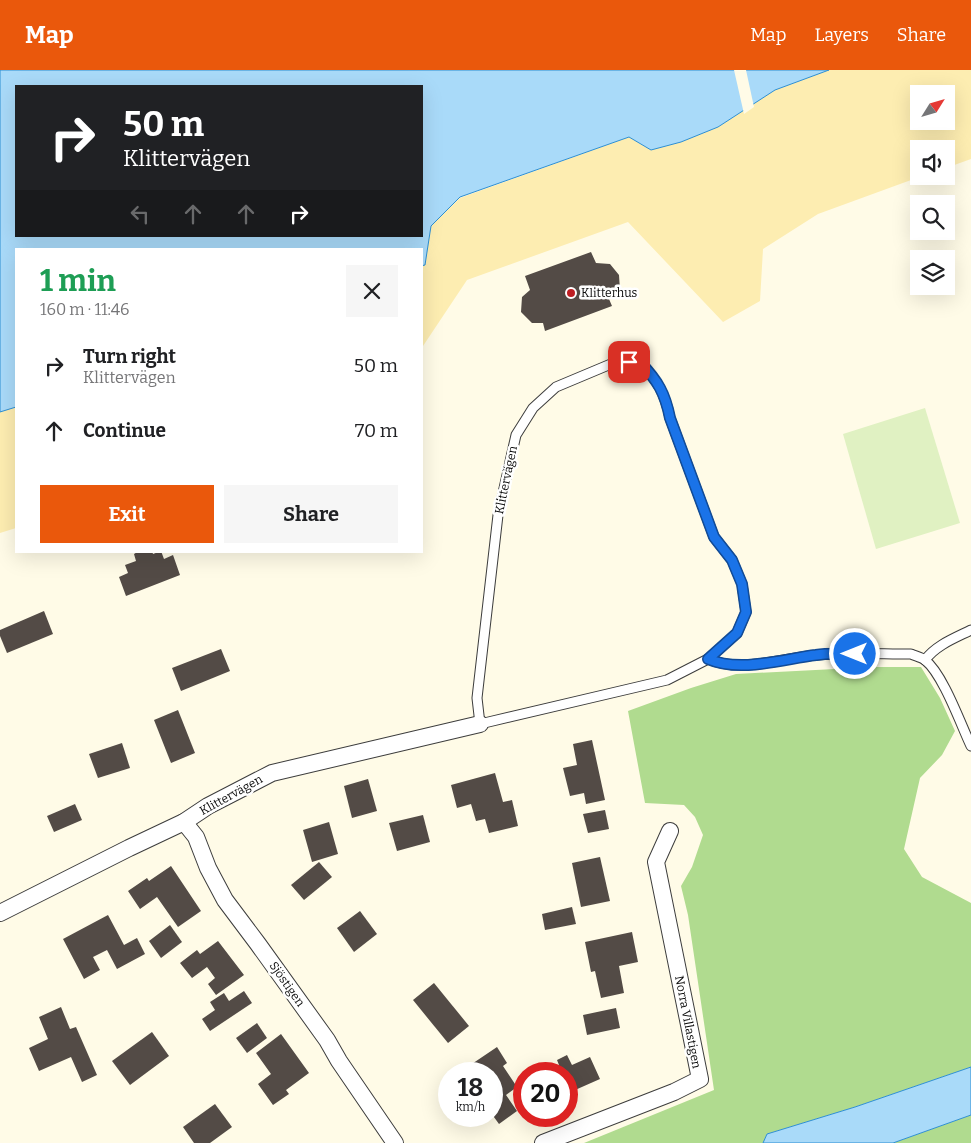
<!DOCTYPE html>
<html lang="en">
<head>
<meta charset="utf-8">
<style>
	:root { --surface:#fff; --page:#f6f6f6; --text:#202124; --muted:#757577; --accent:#ea580c }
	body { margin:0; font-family:Bitter,serif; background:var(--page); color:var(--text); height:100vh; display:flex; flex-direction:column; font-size:19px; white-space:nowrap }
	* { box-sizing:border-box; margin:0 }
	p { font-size:16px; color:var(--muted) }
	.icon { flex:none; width:28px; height:28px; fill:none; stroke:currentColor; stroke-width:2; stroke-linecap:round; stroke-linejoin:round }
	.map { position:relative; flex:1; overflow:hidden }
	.side { position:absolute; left:15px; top:178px; width:408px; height:305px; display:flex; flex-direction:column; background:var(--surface); border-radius:0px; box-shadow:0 5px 20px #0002 }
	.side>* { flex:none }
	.top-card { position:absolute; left:15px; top:15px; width:408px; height:152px; border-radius:0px; box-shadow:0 5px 20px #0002; background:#202124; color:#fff; overflow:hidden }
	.needle { width:32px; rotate:53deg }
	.buttons { position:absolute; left:910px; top:15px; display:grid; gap:10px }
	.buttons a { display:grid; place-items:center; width:45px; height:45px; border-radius:0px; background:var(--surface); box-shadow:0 5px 20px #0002; font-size:25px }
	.speed { position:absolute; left:438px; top:992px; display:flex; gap:10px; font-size:25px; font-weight:700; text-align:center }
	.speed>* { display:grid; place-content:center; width:65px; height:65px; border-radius:50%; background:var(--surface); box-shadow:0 5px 20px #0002; line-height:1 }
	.speed small { font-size:12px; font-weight:400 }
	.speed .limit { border:8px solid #d22; background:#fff; color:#111 }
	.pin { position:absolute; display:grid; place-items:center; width:42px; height:42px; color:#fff; margin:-21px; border-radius:10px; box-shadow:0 2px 8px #0006 }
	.me { position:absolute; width:55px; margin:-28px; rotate:270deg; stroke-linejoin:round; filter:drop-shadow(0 0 4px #0008) }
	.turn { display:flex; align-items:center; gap:18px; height:105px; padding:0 25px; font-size:22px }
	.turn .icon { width:65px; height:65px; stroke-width:2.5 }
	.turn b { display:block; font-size:35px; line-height:42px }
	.lanes { display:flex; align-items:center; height:48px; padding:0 25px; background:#0003; justify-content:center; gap:25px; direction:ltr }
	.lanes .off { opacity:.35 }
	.round { display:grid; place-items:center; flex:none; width:52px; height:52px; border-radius:0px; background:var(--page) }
	.headline { display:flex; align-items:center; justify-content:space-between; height:85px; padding:0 25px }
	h1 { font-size:30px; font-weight:700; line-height:38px; color:#1e9e55 }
	.action { display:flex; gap:10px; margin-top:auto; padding:10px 25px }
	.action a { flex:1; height:58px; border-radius:0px; background:var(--accent); color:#fff; font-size:20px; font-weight:700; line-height:58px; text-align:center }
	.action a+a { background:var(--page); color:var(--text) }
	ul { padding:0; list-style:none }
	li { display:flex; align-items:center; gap:15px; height:65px; padding:0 25px }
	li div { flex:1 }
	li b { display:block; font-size:19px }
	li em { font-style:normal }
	header { display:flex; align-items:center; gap:30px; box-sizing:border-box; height:70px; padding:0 25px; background:var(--accent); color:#fff }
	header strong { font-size:24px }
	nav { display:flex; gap:28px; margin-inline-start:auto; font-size:18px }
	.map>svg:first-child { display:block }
</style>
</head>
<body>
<header>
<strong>Map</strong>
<nav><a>Map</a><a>Layers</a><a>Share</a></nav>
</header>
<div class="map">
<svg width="971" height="1073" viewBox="0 0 971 1073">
	<rect width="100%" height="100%" fill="#fffbe7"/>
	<g fill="#b0db8f">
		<path d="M874,597h47l19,31 15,33 -13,24 -22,23 -16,71 18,28 49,26v164l-116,40 -88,27 -4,9h-179l130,-53 -26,-175 -7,-29 11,-19 11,-32 -8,-18 -11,-12 -39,-2 -17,-92 63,-23 45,-14z"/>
		<path d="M971,1045v28h-78z"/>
	</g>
	<g fill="#fdedb1" fill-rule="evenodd">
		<path d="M829,0h142v89l-25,9v-19h-27v27h3l-104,38 -55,35 -3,52 -37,21 -95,-100 -161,58 -46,69v-83l4,-1 6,-39 29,-28 169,-61 22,13 30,-8 37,-15 57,-37zM919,24h27v27h-27z"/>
		<path d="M16,337v121l-16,5v-121z"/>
	</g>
	<path fill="#e0f1c2" d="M925,338l35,115 -84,26 -33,-115z"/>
	<g fill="#a9daf9" stroke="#2d8ed2" fill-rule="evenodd">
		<path d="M0,0h829l-54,20 -57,37 -37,15 -30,8 -22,-13 -169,60 -29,29 -6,39 -4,1v-17h-405v158l-16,5zM16,16h405v150h-405z"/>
		<path d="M971,997v48l-78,28h-130l4,-9 88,-27z"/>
	</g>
	<path fill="#fffbe7" d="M734,0h12l8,37 -10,7z"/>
	<g fill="#534b46">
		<path d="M591,182l5,11 14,1 9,11 1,15 -11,9 3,7 -67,25 -2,-8h-11l-11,-11 1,-15 8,-7 -5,-14z"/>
		<path d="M139,481h13l1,3 8,-3 3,8 9,-4 7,20 -54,21 -7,-19 9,-4 -3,-8 11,-4 -2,-7z"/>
		<path d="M44,541l9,23 -46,19 -7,-17v-6z"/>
		<path d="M221,579l9,22 -49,20 -9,-23z"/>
		<path d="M178,640l17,43 -24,10 -17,-43z"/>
		<path d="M592,670l13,60 -19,4 -2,-11 -14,3 -7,-28 14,-3 -4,-21z"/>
		<path d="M122,673l8,25 -32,10 -9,-24z"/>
		<path d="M495,703l8,29 9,-2 6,26 -29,7 -4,-14 -9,2 -5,-17 -14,4 -6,-23z"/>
		<path d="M368,709l9,32 -25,7 -8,-32z"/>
		<path d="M75,734l7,16 -28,12 -7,-16z"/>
		<path d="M605,740l4,19 -21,4 -5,-19z"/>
		<path d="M423,745l7,27 -33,9 -8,-28z"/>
		<path d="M329,752l9,32 -26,8 -9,-32z"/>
		<path d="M600,787l10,44 -29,6 -9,-44z"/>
		<path d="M319,792l13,15 -28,23 -13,-15z"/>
		<path d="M171,796l30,45 -23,16 -21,-30 -17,12 -12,-18 19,-13 2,3z"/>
		<path d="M572,837l4,17 -31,6 -3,-16z"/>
		<path d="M360,841l17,23 -23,18 -17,-24z"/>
		<path d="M108,845l16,30 13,-7 8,16 -28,15 -10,-19 -14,7 7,13 -16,9 -21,-40z"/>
		<path d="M170,855l12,17 -21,16 -12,-17z"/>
		<path d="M632,862l6,30 -19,4 5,27 -23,5 -6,-27 -4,1 -6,-30z"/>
		<path d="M218,871l26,34 -28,20 -8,-11 7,-6 -8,-11 -15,11 -12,-15 17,-13 3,4z"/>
		<path d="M434,913l35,43 -21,17 -35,-43z"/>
		<path d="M244,921l8,12 -42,28 -8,-12 13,-9 -5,-8 14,-9 5,8z"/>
		<path d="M61,937l9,22 6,-2 21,48 -15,7 -11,-25 -32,14 -10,-23 19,-9 -9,-22z"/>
		<path d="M616,938l4,20 -33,7 -4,-20z"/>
		<path d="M257,953l10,15 -20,15 -11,-15z"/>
		<path d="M152,962l17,24 -39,29 -18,-24z"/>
		<path d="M281,964l28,39 -23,17 3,4 -16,11 -15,-21 13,-10 -15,-21z"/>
		<path d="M497,977l10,16 -4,3 14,21 -11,8 11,16 -18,13 -8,-11v-20l3,-2 -3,-4v-13h-34z"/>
		<path d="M567,985l5,10 18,-8 10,22 -34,15v-20h-21l-1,-2 15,-7 -2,-5z"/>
		<path d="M215,1034l17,23 -22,16h-16l-11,-16z"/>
	</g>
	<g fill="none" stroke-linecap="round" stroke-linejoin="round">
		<defs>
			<g id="service">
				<path d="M618,291l22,1c18,19 25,32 30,56l44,119 18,23 10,24 4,28 -9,21 -29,26 -41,21 -187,44 -3,-26 21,-183 18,-80 17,-27 23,-21z"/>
				<path d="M708,589c34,15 76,-2 110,-4 31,-3 62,-1 93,-1 4,2 10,3 14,6 18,14 36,65 46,86"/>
				<path d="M925,590c11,-15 30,-22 46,-30"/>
			</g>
			<g id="minor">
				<path d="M184,752l12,15 12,31 17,32 33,44 69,96 12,21 56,82"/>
				<path d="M0,843l129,-65 55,-26 24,-16 64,-33 208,-49"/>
				<path d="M543,1073l131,-51 26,-13 -44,-217 14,-31"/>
			</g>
		</defs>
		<use href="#service" stroke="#3d3d3d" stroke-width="11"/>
		<use href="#minor" stroke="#3d3d3d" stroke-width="18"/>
		<use href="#service" stroke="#fff" stroke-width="9"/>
		<use href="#minor" stroke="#fff" stroke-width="16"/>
	</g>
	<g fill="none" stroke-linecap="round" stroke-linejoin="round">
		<defs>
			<path id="route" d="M629,292h11c18,19 25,31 30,56l44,119 18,23 10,24 4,28 -9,21 -29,26c32,14 75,0 108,-4 12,-2 26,-1 39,-1"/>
		</defs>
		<use href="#route" stroke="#114b97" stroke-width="12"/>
		<use href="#route" stroke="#1a73e8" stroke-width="9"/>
	</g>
	<circle fill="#be1e23" stroke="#fff" stroke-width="2" cx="571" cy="223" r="5"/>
	<g text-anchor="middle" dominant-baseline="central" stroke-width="5" stroke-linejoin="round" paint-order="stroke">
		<g font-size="12" fill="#0a0a0a" stroke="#fff" text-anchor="start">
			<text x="581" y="223">Klitterhus</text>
		</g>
		<g font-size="12" fill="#0a0a0a" stroke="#fff">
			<text transform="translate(506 410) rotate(-78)">Klittervägen</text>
			<text transform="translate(231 725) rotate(-29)">Klittervägen</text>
			<text transform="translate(287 914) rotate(55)">Sjöstigen</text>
			<text transform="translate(688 952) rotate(79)">Norra Villastigen</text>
		</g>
	</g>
</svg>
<div class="buttons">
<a><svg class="needle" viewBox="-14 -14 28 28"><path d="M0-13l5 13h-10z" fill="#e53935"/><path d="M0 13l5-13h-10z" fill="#757577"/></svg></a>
<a><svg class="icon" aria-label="sound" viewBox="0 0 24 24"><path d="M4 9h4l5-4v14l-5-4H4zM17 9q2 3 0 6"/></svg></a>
<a><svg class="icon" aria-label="search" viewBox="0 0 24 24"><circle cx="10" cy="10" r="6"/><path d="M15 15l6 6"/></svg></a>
<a><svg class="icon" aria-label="layers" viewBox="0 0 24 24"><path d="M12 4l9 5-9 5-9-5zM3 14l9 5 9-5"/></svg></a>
</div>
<div class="speed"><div>18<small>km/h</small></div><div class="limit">20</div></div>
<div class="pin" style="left:629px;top:292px;background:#d93025"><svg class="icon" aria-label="arrive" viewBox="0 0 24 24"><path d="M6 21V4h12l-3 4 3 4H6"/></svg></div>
<svg class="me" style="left:855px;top:584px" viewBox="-20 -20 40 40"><circle r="17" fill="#1a73e8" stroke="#fff" stroke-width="3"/><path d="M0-11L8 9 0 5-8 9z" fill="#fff"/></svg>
<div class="top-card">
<div class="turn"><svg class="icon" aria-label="right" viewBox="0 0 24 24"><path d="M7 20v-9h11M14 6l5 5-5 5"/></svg><div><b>50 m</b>Klittervägen</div></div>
<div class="lanes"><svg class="icon off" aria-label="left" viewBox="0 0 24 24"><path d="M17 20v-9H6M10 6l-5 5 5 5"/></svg><svg class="icon off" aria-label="ahead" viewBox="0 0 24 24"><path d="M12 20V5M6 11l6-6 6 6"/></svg><svg class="icon off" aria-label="ahead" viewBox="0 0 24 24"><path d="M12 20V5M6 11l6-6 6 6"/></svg><svg class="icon" aria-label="right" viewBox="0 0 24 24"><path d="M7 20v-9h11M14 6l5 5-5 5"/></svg></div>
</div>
<section class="side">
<div class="headline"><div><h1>1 min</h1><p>160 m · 11:46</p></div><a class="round"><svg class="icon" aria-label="close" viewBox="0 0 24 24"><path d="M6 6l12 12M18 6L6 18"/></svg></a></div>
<ul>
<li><svg class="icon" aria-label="right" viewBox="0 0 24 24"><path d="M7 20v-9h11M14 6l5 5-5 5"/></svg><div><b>Turn right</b><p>Klittervägen</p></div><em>50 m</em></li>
<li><svg class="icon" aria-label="ahead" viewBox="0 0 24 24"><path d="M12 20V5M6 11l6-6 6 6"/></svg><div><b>Continue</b></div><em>70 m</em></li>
</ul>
<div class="action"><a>Exit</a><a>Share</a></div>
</section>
</div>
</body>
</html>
